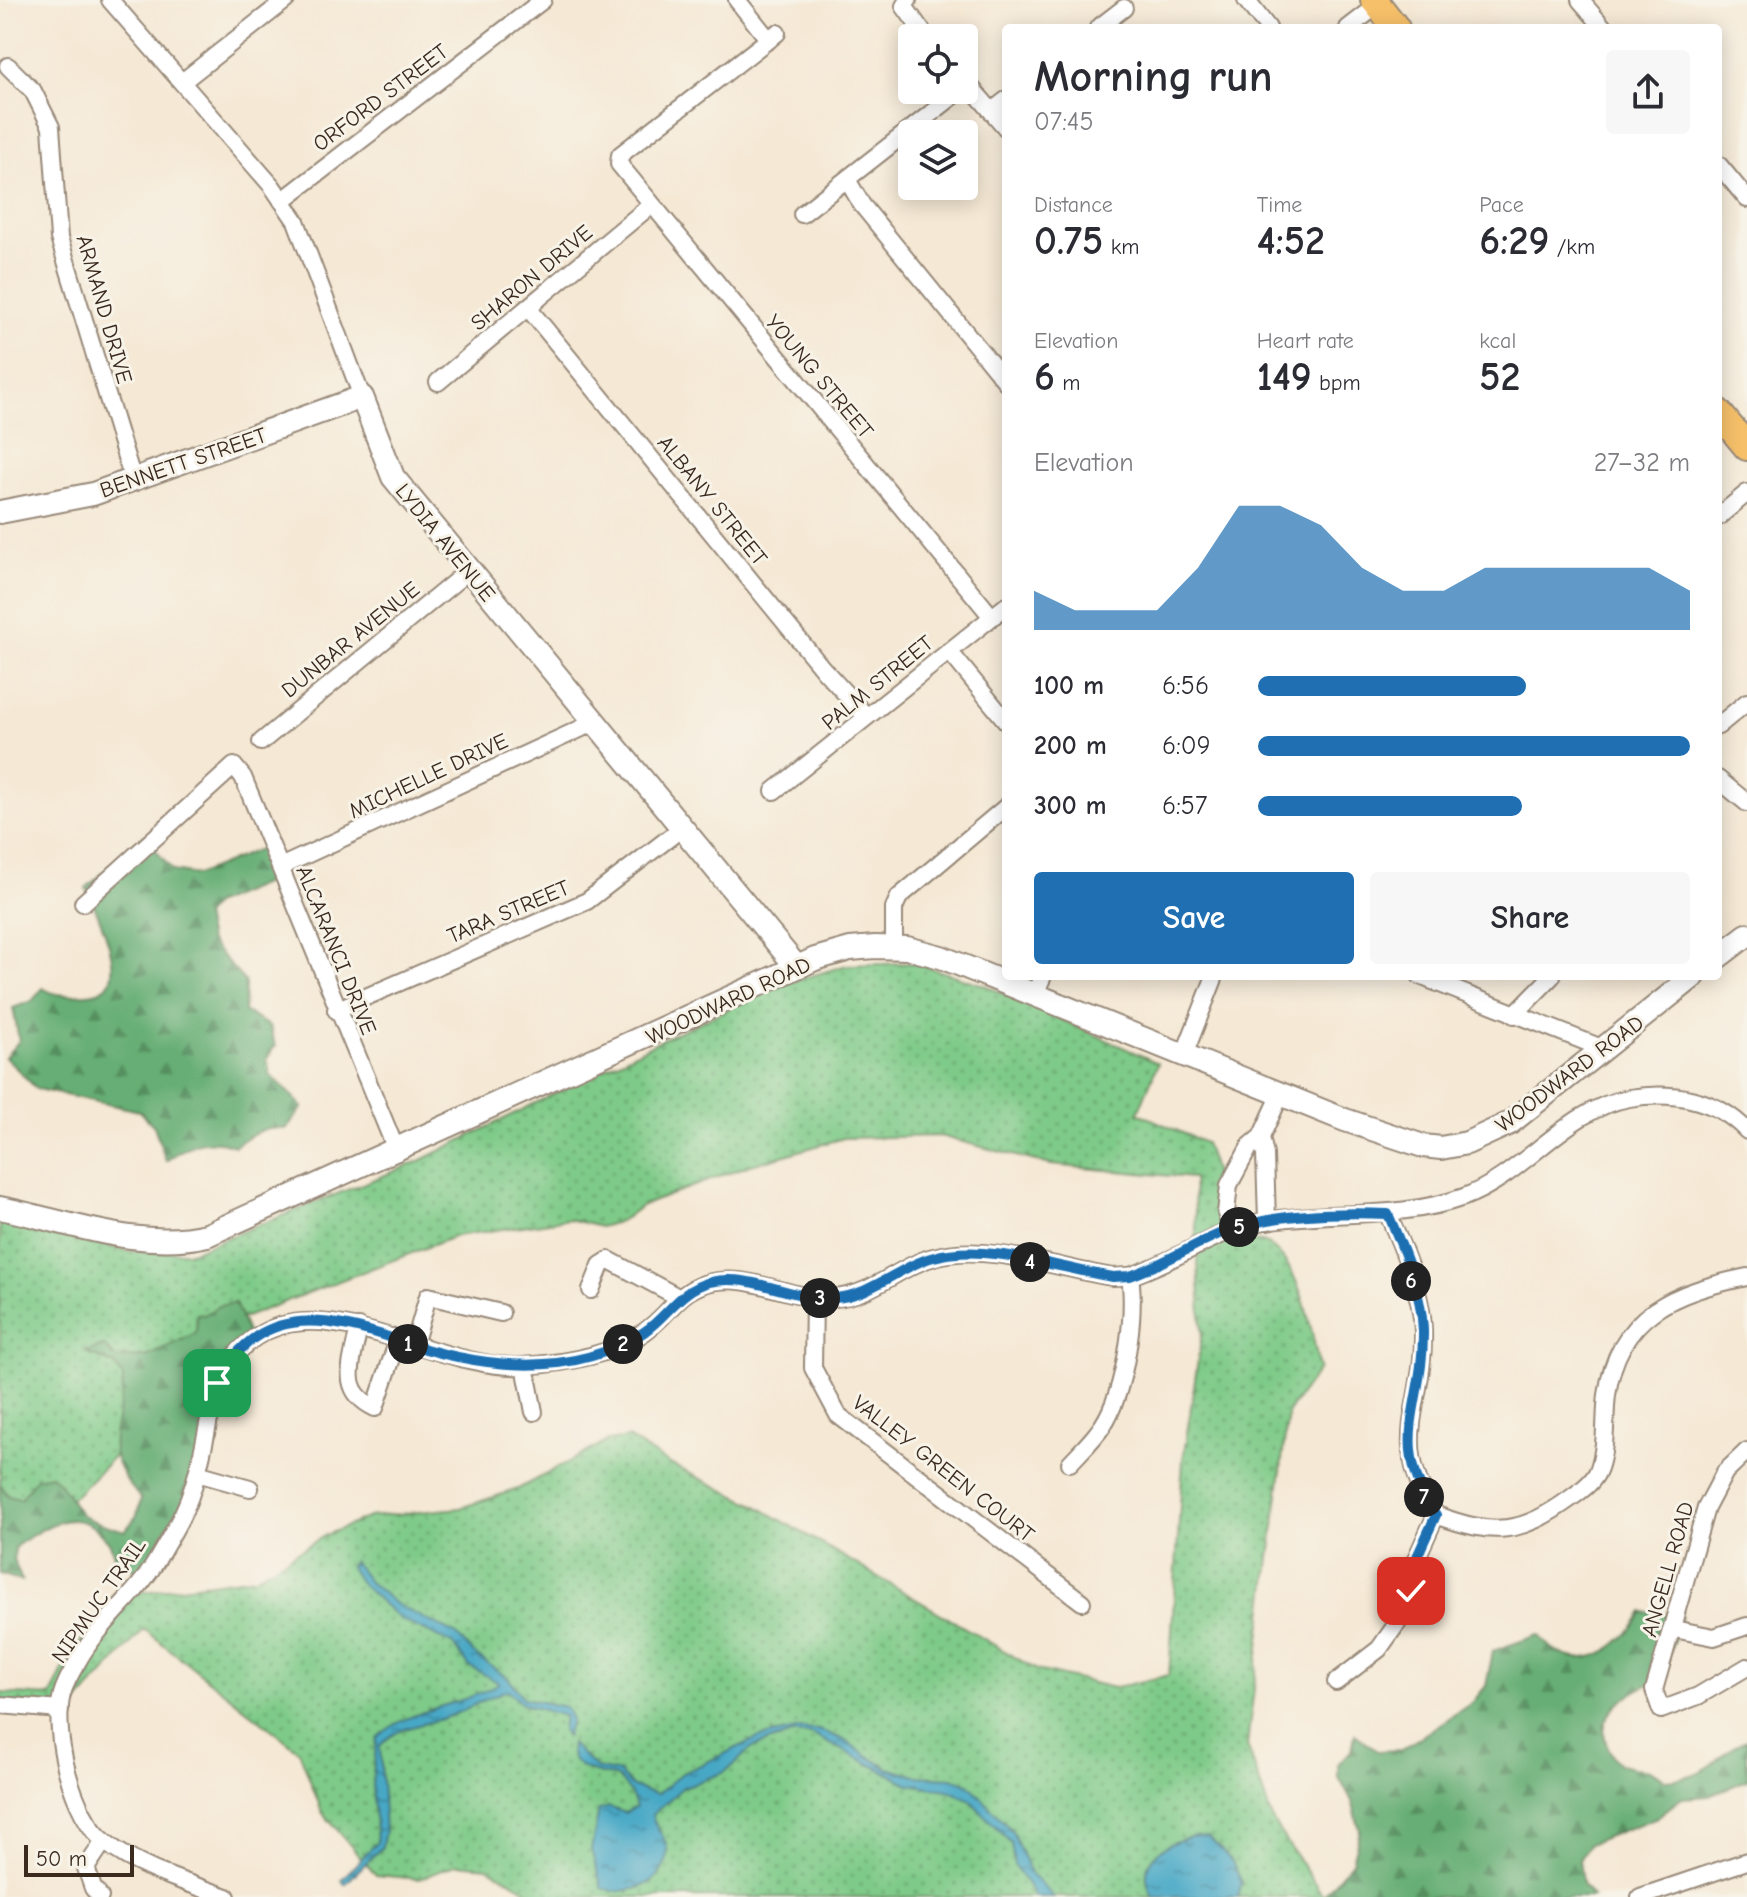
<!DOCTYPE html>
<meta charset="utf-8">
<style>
:root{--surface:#fff;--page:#f7f7f7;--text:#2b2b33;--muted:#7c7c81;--accent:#1f6fb2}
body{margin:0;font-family:"Comic Neue",sans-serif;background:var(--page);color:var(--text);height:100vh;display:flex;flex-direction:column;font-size:30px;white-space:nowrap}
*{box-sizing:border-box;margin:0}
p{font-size:26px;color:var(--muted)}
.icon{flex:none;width:44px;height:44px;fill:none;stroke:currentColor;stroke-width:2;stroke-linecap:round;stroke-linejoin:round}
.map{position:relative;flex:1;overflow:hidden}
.drawer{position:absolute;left:1002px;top:24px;width:720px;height:956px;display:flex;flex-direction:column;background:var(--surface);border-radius:8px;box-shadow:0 4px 20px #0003}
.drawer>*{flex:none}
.tools{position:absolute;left:898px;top:24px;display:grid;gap:16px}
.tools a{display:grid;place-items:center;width:80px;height:80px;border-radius:8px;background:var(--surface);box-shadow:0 4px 20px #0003;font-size:40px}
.scale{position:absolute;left:24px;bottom:20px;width:110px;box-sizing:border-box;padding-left:8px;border:4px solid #3b2a1e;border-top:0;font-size:22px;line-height:28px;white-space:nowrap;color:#3b2a1e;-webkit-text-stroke:6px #f7f3e8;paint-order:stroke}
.pin{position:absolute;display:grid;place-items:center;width:68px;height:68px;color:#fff;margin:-34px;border-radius:16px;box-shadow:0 4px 12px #0006}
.km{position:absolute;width:40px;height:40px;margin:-20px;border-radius:50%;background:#222;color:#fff;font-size:22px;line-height:40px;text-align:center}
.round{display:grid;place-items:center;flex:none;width:84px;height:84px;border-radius:8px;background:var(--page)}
.overview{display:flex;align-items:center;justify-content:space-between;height:136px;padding:0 32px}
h1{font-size:44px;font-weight:800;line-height:60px}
.stats{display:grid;grid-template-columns:repeat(3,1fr);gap:12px;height:136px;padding:8px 32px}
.stats div{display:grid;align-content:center}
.stats b{font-size:40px;font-weight:800}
.stats small{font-size:22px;font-weight:400}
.stats p{font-size:22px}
.chart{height:224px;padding:16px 32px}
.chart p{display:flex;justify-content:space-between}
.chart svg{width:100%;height:144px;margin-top:8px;fill:var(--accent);opacity:.7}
.button{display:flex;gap:16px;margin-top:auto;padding:16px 32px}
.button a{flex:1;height:92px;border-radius:8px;background:var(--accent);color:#fff;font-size:32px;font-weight:800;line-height:92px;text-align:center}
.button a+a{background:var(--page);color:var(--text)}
ul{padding:0 32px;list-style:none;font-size:26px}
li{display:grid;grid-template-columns:128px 96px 1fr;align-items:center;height:60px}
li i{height:20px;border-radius:10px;background:var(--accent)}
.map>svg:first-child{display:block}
</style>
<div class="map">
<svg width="1747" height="1897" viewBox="0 0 1747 1897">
<defs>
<pattern id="grass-dots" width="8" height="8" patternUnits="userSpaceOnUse" patternTransform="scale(2)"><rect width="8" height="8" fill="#7eca88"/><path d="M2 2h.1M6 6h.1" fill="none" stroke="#68a46f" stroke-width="1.8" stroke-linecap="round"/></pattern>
<pattern id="forest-firs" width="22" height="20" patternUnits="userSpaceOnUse" patternTransform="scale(2)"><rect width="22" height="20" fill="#66ae74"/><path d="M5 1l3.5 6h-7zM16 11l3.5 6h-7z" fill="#558e5f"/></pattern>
<pattern id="water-ripples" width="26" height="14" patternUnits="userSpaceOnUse" patternTransform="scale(2)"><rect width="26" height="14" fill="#46a8c6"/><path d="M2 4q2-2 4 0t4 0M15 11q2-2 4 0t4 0" fill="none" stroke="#3c89a0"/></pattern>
</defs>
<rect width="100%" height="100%" fill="#f7f3e8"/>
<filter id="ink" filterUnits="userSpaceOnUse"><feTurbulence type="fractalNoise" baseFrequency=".0125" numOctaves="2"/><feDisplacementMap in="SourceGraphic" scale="16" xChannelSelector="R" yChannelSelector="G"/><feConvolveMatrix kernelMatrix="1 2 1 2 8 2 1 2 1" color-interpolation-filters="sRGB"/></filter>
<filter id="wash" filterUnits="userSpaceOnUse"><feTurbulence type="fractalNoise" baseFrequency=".006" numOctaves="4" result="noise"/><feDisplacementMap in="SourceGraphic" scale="32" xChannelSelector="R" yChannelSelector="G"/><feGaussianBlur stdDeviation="1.8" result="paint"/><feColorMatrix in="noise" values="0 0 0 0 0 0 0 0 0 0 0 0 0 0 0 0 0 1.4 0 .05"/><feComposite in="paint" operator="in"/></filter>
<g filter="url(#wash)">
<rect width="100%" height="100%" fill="#f5e8d4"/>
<path fill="url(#grass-dots)" stroke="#5c7a53" stroke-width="2" d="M 915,963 L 987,986 L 1158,1063 L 1138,1113 L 1205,1143 L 1222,1194 L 1231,1243 C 1240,1243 1254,1240 1262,1242 C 1300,1256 1313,1334 1319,1369 L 1288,1412 L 1247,1745 L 1273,1822 L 1324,1897 L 539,1897 L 487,1867 L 457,1864 L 420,1879 L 376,1875 L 322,1812 L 299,1751 L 144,1629 L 72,1709 L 0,1701 L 0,1693 L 51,1696 L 69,1657 L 118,1589 L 144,1592 L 255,1577 L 326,1535 L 369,1517 L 460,1508 L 518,1489 L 608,1441 L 628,1438 L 670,1464 L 755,1505 L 1037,1670 L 1114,1688 L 1169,1675 L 1183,1460 L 1202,1333 L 1193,1178 L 1051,1165 L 940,1136 L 844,1138 L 744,1167 L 641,1206 L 621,1221 L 600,1227 L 569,1219 L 456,1236 L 214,1329 L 126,1444 L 77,1494 L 0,1542 L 0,1222 L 128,1251 L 191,1252 L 420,1161 L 665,1038 L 778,986 L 847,965 Z"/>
<g fill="url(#forest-firs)" stroke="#506c49" stroke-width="2">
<path d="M 144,836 L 173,871 L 197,875 L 271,844 L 285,875 L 213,905 L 204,916 L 209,941 L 245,982 L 244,1011 L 270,1027 L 275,1045 L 267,1060 L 270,1074 L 303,1107 L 286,1129 C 263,1127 253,1132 235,1146 C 206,1136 190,1143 166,1161 L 154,1126 L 139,1111 L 37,1089 L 5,1057 L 19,1041 L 13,1008 L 32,1001 L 43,988 C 57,997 69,995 86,994 C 140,993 96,911 86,888 Z"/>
<path d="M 235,1303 L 250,1340 L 221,1384 L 202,1462 L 145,1577 L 114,1557 C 112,1543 107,1539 97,1530 C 71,1506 40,1530 16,1546 L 13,1559 L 22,1581 L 0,1574 L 0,1484 L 9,1496 L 21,1499 L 36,1478 L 51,1475 C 66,1486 72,1507 82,1515 C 93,1523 112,1526 125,1531 L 137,1515 L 141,1499 C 94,1444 121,1437 123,1377 L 115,1365 L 85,1352 L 104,1346 L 116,1358 L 146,1357 L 196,1333 L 197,1314 L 204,1315 L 219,1306 Z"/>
<path d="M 1643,1612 L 1682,1615 L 1662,1678 C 1634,1691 1591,1710 1608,1747 C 1611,1754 1616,1763 1624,1766 C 1645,1773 1643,1762 1664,1780 C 1681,1779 1700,1774 1714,1763 C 1725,1754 1733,1744 1747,1740 L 1747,1780 L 1709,1796 L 1682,1798 L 1657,1817 L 1589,1844 L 1579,1860 L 1582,1883 L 1592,1897 L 1322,1897 L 1352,1862 L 1360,1830 L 1352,1801 L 1338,1776 L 1338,1764 L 1352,1750 L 1355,1734 L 1377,1751 L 1401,1750 L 1473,1702 L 1486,1686 L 1493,1651 L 1538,1635 C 1576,1679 1617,1654 1643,1612 Z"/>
</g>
<g fill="url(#water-ripples)" stroke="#406972" stroke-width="2">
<path d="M 353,1561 L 369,1582 L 397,1605 L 457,1635 L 473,1653 L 509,1679 L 523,1698 L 565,1707 L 571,1719 L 566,1737 L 562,1730 L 564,1716 L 522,1704 L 508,1690 C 486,1697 466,1711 444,1718 C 420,1726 397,1726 380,1746 L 385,1831 L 382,1847 L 345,1884 L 341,1880 L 377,1842 L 372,1785 L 377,1738 C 409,1707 462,1707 499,1683 L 469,1666 L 453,1644 L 401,1620 L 360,1583 L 350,1567 Z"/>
<path d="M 801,1729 L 820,1730 L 842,1739 L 887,1768 L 916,1776 L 952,1778 L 969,1784 L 1012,1831 L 1031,1875 L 1054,1897 L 1035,1897 L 1014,1865 L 1011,1843 L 969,1799 L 947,1790 L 909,1784 L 811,1734 L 792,1734 L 753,1747 L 725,1772 L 683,1787 L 652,1815 C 654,1827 667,1837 667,1849 C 669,1883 630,1897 602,1888 L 591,1850 L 599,1810 L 609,1807 L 625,1813 L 636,1807 C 633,1796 624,1779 612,1776 C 596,1773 566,1768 571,1744 L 596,1768 L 619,1773 L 633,1787 L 657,1794 L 681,1774 L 758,1738 Z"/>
<path d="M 1195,1836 L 1208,1837 L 1231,1860 L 1242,1882 L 1238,1897 L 1153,1897 C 1134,1860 1162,1843 1195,1836 Z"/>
</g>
</g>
<g filter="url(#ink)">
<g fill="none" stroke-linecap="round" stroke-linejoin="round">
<g stroke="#988979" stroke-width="20">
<g id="minor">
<polyline points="110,0 272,186 296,221 362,397"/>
<polyline points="737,0 769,40"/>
<polyline points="908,0 904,6 927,38"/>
<polyline points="1246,0 1268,28"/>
<polyline points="1580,0 1604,28"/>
<polyline points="1098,28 1124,8"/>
<polyline points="1348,28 1378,5"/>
<polyline points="777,33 620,155 619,164 992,617"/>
<polyline points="8,66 33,91 51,127 59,238 133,480"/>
<polyline points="964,79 1006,128"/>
<polyline points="182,82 286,0"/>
<polyline points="992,111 1006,100"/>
<polyline points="1718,164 1747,199"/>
<polyline points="848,181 862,205 1006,382"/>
<polyline points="282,201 543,0"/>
<polyline points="802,214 961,90"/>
<polyline points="529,309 823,669 866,716"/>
<polyline points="438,382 651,205"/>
<polyline points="1718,517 1747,493"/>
<polyline points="949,651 1006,721"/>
<polyline points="1718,726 1747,702"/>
<polyline points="261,742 468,571"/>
<polyline points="1718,779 1747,803"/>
<polyline points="774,791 1006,606"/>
<polyline points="280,867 593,723"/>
<polyline points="83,903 234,766 243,777 397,1152"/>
<polyline points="894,947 894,908 899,897 1006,807"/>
<polyline points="1420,976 1604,1049"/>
<polyline points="1035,994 1043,976"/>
<polyline points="336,1010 587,901 682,828"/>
<polyline points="1514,1015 1552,976"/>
<polyline points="1184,1055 1215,976"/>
<polyline points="1261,1137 1265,1155 1267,1221"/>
<path d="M 1388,1214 C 1403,1248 1422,1293 1423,1331 C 1425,1408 1387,1439 1436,1515 C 1494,1536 1520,1535 1571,1498 C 1582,1490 1595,1481 1599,1468 C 1607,1445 1604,1419 1607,1395 C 1618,1313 1675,1292 1747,1277"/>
<polyline points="1231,1230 1226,1213 1229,1185 1250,1146 1261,1137 1281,1094"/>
<polyline points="591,1290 601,1265 609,1260 678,1297"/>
<polyline points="814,1298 813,1368 838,1415 1082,1602"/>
<path d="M 359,1327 C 353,1361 337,1390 375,1408 L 398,1340"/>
<polyline points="414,1345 428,1296 501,1313"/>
<polyline points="525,1366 534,1412"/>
<polyline points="1747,1451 1725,1472 1706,1508 1654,1690 1661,1710 1698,1696 1747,1667"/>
<path d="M 1070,1463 C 1081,1451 1094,1439 1103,1425 C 1125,1391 1136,1316 1130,1276"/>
<polyline points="197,1473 250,1488"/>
<polyline points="1674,1629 1714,1637 1747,1626"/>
<polyline points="1336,1682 1379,1649 1403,1615 1416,1559 1436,1515"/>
<polyline points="0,1705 60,1710"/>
<polyline points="100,1897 93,1888 86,1868 104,1841"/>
<path d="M 227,1897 C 186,1882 139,1869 105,1842 C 72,1816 52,1733 62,1694 C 65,1683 72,1671 78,1661 C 99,1623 137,1595 157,1560 C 169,1539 185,1514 192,1490 C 204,1455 208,1418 217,1383 C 284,1253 419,1371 523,1366 C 567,1363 619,1355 653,1325 C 672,1309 680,1292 704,1284 C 748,1270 789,1301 834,1298 C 872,1296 899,1266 934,1257 C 986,1242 1060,1269 1113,1277 L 1130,1276 C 1177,1261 1216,1230 1265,1221 C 1331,1210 1400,1220 1464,1197 C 1524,1175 1566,1109 1629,1098 C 1672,1091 1716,1098 1747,1131"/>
<polyline points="1640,1897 1747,1861"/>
</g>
</g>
<g stroke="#988979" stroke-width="26">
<g id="tertiary">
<polyline points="0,512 93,494 362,397 393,477 796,966"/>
<polyline points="1718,957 1747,935"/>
<path d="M 0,1208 C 66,1221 139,1251 207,1235 L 815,959 L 850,949 L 875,947 L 907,948 L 941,957 L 1345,1120 L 1423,1146 L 1441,1148 L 1467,1143 L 1510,1123 L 1694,976"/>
</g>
</g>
<g stroke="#988979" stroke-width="30">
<g id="primary">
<polyline points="1374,0 1396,28"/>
<polyline points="1718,412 1747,447"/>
</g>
</g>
<use href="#minor" stroke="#fff" stroke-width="16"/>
<use href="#tertiary" stroke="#fff" stroke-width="22"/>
<use href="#primary" stroke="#f6c06b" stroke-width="26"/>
</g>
</g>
<g fill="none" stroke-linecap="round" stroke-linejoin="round" filter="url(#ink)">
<g stroke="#fff" stroke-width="16">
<path id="route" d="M 217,1383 C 256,1306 322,1314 394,1339 C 474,1367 568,1382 644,1332 C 669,1315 679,1290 710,1282 C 752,1272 792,1301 834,1298 C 872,1296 899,1266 934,1257 C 987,1242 1060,1269 1113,1277 L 1130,1276 C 1166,1264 1197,1241 1232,1229 C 1280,1213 1338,1212 1388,1214 C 1403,1248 1422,1293 1423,1331 C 1424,1408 1387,1440 1436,1515 L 1416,1559 L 1411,1591"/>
</g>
<use href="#route" stroke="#1f6fb2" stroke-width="10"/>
</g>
<g text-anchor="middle" stroke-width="6" stroke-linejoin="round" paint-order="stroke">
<g font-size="22" fill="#3b2a1e" stroke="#f7f3e8">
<text transform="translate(380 97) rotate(-37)" y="8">ORFORD STREET</text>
<text transform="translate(531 277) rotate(-40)" y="8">SHARON DRIVE</text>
<text transform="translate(105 309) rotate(74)" y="8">ARMAND DRIVE</text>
<text transform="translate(820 376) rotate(50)" y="8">YOUNG STREET</text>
<text transform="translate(183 462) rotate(-19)" y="8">BENNETT STREET</text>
<text transform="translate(713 500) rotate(51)" y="8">ALBANY STREET</text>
<text transform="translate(446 542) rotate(51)" y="8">LYDIA AVENUE</text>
<text transform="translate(350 639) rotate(-39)" y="8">DUNBAR AVENUE</text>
<text transform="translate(877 682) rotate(-39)" y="8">PALM STREET</text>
<text transform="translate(428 775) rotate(-25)" y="8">MICHELLE DRIVE</text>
<text transform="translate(508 911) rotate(-23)" y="8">TARA STREET</text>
<text transform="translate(337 950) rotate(68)" y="8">ALCARANCI DRIVE</text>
<text transform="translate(728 1000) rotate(-25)" y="8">WOODWARD ROAD</text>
<text transform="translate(1569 1073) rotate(-37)" y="8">WOODWARD ROAD</text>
<text transform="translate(944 1468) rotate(38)" y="8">VALLEY GREEN COURT</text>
<text transform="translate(1667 1569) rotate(-74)" y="8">ANGELL ROAD</text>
<text transform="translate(98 1600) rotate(-55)" y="8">NIPMUC TRAIL</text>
</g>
</g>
</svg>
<div class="tools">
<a><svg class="icon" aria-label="locate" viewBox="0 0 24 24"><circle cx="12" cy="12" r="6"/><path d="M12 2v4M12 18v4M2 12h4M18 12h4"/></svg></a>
<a><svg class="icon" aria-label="layers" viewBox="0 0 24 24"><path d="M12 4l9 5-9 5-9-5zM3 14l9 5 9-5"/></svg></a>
</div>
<div class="scale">50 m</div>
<div class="pin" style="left:217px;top:1383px;background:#1e9e55"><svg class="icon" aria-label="arrive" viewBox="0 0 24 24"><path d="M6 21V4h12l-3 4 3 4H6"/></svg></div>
<div class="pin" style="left:1411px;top:1591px;background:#d93025"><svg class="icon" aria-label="check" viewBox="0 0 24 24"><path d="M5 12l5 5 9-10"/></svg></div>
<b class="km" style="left:408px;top:1344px">1</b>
<b class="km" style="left:623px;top:1344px">2</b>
<b class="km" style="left:820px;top:1298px">3</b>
<b class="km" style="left:1030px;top:1262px">4</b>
<b class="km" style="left:1239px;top:1227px">5</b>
<b class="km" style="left:1411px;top:1281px">6</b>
<b class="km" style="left:1424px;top:1497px">7</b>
<section class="drawer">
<div class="overview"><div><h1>Morning run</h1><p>07:45</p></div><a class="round"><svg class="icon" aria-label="share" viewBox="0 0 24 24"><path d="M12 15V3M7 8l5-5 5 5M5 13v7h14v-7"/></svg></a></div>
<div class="stats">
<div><p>Distance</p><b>0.75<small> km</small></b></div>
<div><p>Time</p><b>4:52</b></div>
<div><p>Pace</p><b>6:29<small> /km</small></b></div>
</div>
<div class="stats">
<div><p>Elevation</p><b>6<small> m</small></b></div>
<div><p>Heart rate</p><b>149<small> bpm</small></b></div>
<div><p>kcal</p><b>52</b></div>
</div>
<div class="chart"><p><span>Elevation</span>27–32 m</p>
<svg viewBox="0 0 160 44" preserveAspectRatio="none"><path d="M0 44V32L10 38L20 38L30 38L40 25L50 6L60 6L70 12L80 25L90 32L100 32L110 25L120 25L130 25L140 25L150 25L160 32V44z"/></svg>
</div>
<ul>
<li><b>100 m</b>6:56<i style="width:62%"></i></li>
<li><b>200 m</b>6:09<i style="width:100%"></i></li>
<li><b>300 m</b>6:57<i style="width:61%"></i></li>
</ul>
<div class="button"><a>Save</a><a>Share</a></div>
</section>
</div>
